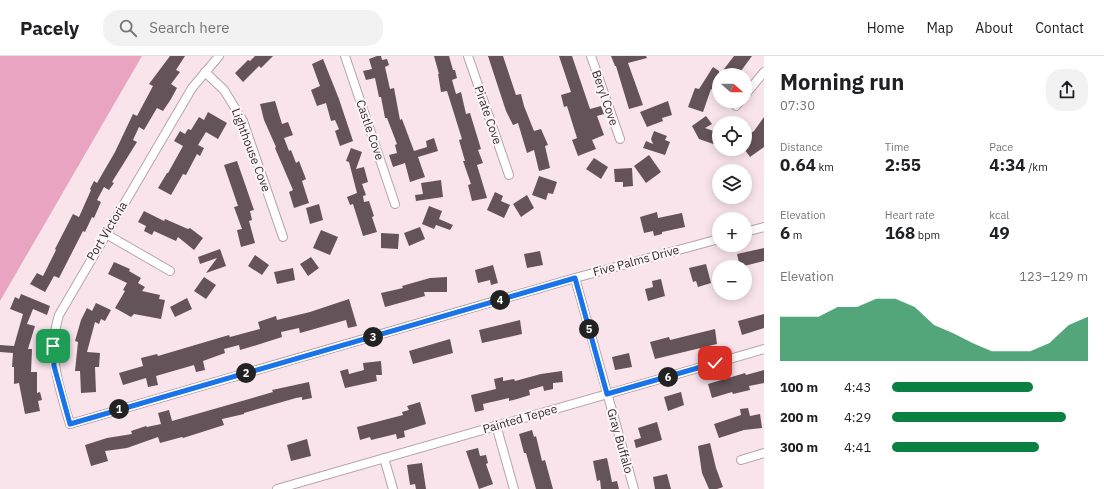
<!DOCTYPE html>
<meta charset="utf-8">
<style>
:root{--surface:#fff;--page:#f2f2f2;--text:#202124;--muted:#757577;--line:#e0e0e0;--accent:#0b8043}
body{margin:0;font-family:"IBM Plex Sans",sans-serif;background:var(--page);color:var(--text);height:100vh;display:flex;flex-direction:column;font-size:15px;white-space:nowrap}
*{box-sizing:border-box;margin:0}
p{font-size:13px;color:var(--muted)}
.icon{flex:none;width:22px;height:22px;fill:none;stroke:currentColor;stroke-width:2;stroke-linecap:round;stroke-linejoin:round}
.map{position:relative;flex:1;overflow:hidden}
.side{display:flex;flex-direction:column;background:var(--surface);width:340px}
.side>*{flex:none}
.needle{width:26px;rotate:111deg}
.buttons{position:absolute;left:712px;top:12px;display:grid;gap:8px}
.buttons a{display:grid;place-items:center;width:40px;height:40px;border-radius:50%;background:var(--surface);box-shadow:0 2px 10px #0003;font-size:20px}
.pin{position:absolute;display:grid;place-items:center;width:34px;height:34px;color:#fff;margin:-17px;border-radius:8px;box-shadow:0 2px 6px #0006}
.km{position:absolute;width:20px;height:20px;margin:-10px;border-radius:50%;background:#222;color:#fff;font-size:11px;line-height:20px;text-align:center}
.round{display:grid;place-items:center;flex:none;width:42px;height:42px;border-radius:16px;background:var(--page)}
.head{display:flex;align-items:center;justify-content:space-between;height:68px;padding:0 16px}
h1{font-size:22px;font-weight:800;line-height:30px}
.stats{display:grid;grid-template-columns:repeat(3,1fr);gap:6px;height:68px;padding:4px 16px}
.stats div{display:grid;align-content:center}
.stats b{font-size:17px;font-weight:800}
.stats small{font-size:11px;font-weight:400}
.stats p{font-size:11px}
.chart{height:112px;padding:8px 16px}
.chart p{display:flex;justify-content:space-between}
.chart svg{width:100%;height:72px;margin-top:4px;fill:var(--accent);opacity:.7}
ul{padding:0 16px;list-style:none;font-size:13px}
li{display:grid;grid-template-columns:64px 48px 1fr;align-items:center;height:30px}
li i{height:10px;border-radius:5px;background:var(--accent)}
header{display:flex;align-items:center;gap:24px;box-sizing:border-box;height:56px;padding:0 20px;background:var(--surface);border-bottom:1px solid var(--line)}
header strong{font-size:19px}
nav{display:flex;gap:22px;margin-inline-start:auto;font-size:14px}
.search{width:280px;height:36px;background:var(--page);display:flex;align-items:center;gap:10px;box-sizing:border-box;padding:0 14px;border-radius:16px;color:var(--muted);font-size:15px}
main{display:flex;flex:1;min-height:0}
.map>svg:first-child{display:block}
</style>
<header>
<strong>Pacely</strong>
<div class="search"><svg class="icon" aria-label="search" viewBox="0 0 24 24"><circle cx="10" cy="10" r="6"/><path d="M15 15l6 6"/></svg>Search here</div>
<nav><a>Home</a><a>Map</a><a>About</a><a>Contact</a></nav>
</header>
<main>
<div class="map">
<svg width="764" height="433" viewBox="0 0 764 433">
<rect width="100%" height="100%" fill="#f9e4ec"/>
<polygon fill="#e8a4c0" points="0,0 142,0 0,245"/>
<g fill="#645359">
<polygon points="170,0 185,0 176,14 180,16 171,28 177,32 171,43 163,55 157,52 144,74 139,71 133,84 137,86 112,126 114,127 109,134 104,131 97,144 101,146 94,162 92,161 85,176 83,175 59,222 54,220 45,236 30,228 37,217 43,220 56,194 55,193 73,158 79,161 91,134 90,133 94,125 97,127 115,96 133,58 137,60 153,30 149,28"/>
<polygon points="255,0 273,0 261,12 259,10 243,26 235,17 248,4 250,5"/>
<polygon points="377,0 381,0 382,4 387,3 389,9 385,11 390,33 394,32 400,64 402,63 414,95 427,91 426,85 434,82 438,95 418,101 425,121 410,126 405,107 393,111 389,99 397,97 395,89 397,88 387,62 385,62 381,41 379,41 375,22 366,24 363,15 372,13 369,3"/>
<polygon points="434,0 449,0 453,14 455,14 457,22 452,24 456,38 461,36 466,58 470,57 481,93 478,94 483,107 477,109 487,142 472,145 468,129 471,128 463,105 465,105 459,84 462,83 447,35 441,36 438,18 439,18"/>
<polygon points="488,0 503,0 516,39 521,38 524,50 534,75 541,73 548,89 545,90 550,112 539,115 534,94 527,97 518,67 513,69 506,55"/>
<polygon points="559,0 572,0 590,53 601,50 604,58 597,60 604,79 592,84 596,93 578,100 572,84 577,82 567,50 564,51 561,39 571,36"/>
<polygon points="611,0 646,0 647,2 628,7 643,49 629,53 616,10 615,10"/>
<polygon points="734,0 752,0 738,19 732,19 724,13"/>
<polygon points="323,3 339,43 353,85 340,90 335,75 339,73 335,64 331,65 326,47 317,50 311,34 320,30 312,8"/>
<polygon points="713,11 719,15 719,25 713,34 711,33 703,56 688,51 695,32 699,33"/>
<polygon points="275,45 282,68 288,66 293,79 284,82 289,95 291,94 296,107 299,105 306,123 302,125 309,147 294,152 289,136 293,134 275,92 276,91 264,64 260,48"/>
<polygon points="668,45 672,59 662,62 663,65 647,71 640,56"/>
<polygon points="208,56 227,67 218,83 206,76 198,89 204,92 200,100 197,98 186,119 183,118 171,139 158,132 167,117 168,117 183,90 174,85 180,75 185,78 188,73 191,74 199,61 204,64"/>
<polygon points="706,60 712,68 705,72 719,77 719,90 699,83 692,70"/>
<polygon points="764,61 764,91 750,101 745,94 745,81 754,75"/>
<polygon points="654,75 667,80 665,84 670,86 665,99 643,92 646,85 653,88 651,83"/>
<polygon points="351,92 362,96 356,113 364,111 368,126 362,128 366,139 363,140 364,146 369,145 374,160 372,161 377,176 363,180 353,148 350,149 347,141 357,137 349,106 346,105"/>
<polygon points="649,99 661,116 646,127 634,110"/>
<polygon points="594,102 608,111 601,123 586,113"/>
<polygon points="237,105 254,154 250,155 252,164 249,165 255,187 241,191 237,174 242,173 234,151 238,150 224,109"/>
<polygon points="632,112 633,130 623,131 623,126 615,126 614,113"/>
<polygon points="539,120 557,126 553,138 548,137 546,144 532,139"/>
<polygon points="441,124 443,141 416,145 415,139 423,138 421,127"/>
<polygon points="495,136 503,140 501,145 510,149 504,162 487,154"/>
<polygon points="527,139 534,152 521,161 513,148"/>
<polygon points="319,148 323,164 310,168 306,152"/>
<polygon points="429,150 442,155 439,163 453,169 450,174 436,169 434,173 422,168"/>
<polygon points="144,155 164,165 165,163 188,173 190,172 203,182 194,194 178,181 176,185 154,175 152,179 144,175 146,170 138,166"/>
<polygon points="657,156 658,162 682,157 685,171 662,176 662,178 654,180 653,175 644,177 640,161"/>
<polygon points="420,171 425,183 409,190 404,177"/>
<polygon points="321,174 338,181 330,199 313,192"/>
<polygon points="381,177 399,178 398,193 381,192"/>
<polygon points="764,192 764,205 740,211 737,198"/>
<polygon points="220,193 226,210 206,217 217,202 200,208 198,201"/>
<polygon points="540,195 543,209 527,212 524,198"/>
<polygon points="255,199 269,209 262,219 248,210"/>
<polygon points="311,201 319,212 308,220 300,208"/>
<polygon points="114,206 130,213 129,215 141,222 138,227 145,231 142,235 160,239 159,243 165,244 161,263 134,258 131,261 115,252 125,235 123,234 127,227 108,218"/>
<polygon points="706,208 711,227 698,231 696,225 693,226 689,212"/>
<polygon points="493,209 498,227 491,229 490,224 478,227 475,214"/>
<polygon points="293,212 295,224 277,228 274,216"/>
<polygon points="204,221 216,229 206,243 194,235"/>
<polygon points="447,221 447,236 424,236 425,240 385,251 381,237 403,232 402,230 430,222"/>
<polygon points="661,223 665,240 648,245 645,233 653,231 652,225"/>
<polygon points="21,238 50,250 47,259 33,253 27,268 35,270 28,293 32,293 31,316 37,316 37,337 40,336 42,344 38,345 40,355 25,358 19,327 14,328 14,311 12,311 13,297 0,296 0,289 14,290 23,258 10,253 15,241 19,243"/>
<polygon points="187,242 192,253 175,261 170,251"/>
<polygon points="349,243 357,270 348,272 346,264 300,277 299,272 281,276 282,281 257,289 240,294 239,289 224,293 225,297 203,305 205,314 196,316 194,309 156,320 158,329 148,331 146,322 123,329 119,317 143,310 141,302 157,298 158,300 229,279 230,281 260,273 258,266 276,260 277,264 310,256"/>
<polygon points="96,247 111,254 105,265 101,263 99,268 95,266 87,296 100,297 99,311 95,311 96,336 81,337 80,315 75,315 78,286 75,285 81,264 87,252 92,255"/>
<polygon points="764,258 764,272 742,279 738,265"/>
<polygon points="520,264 522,278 482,287 479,274"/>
<polygon points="715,273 717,288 655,303 650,286 669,281 670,284"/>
<polygon points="450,283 453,297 413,308 409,295"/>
<polygon points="629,297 632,311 615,314 612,301"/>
<polygon points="381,305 382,319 376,319 377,325 345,332 340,315 348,313 349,318 364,314 363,307"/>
<polygon points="764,314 764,327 749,330 750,334 733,338 732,336 712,342 708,328 745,317 746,319"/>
<polygon points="562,315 563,326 553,327 553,333 544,335 543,330 529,334 530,339 517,343 509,345 509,342 483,348 484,354 475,356 471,339 496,333 494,323 503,321 503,325 514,323 515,325 541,318"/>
<polygon points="309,326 312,342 302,344 302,341 296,342 244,357 244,358 222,363 224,369 183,382 182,381 160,387 158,381 127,392 105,395 108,405 91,410 85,389 107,382 132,378 131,375 146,370 147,371 161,368 158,357 169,354 172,365 273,336 272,334"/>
<polygon points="681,336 684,349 668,355 664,341"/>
<polygon points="420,346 426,368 404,375 405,381 397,383 396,378 371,384 370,381 360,384 357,371 403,359 402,356 409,354 407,350"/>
<polygon points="748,352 750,360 760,358 762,372 744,374 719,382 714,368 741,359 740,353"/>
<polygon points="657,366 662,384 636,392 634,384 641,382 638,372"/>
<polygon points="532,374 534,381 536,380 542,405 545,404 553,433 536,433 526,397 524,397 519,378"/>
<polygon points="307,383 311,400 291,405 287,389"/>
<polygon points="710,387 716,412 723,431 717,433 709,433 702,417 698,390"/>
<polygon points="478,392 480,400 486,399 488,407 486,408 493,428 479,433 466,395"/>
<polygon points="607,402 612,426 617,425 619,433 601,433 600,424 597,425 593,405"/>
<polygon points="422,407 426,433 416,433 415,428 410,429 407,409"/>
<polygon points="667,418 671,433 655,433 653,421"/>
</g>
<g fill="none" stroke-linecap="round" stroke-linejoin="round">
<g stroke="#b7a4ab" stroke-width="10">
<g id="street">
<path d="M 219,0 L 192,32 L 59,259 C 47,297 59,331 70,368 L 575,222 L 719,183"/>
<polyline points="345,0 395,148"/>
<polyline points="468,0 509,119"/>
<polyline points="591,0 620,83"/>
<polyline points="205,16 224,34 243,65 283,181"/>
<polyline points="745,39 764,16"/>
<polyline points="736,50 740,45"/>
<polyline points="745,176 764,171"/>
<polyline points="106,178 170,215"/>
<polyline points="575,222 634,433"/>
<polyline points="496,369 514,433"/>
<polyline points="384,402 393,433"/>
<polyline points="741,404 764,397"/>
<polyline points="277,433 764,293"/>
</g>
</g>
<use href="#street" stroke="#fff" stroke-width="8"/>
</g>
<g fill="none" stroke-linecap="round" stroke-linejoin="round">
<g stroke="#fff" stroke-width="8">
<polyline id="route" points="53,290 54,310 70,368 575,222 607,338 715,307"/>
</g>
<use href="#route" stroke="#1a73e8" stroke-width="5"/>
</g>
<g text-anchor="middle" stroke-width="4" stroke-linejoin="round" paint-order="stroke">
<g font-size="12" fill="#342c2f" stroke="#fef5f8">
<text transform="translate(605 42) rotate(71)" y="4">Beryl Cove</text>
<text transform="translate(488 59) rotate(71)" y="4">Pirate Cove</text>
<text transform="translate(370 74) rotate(71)" y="4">Castle Cove</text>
<text transform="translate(251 94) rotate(69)" y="4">Lighthouse Cove</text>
<text transform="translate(107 175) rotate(-59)" y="4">Port Victoria</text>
<text transform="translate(636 205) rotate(-15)" y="4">Five Palms Drive</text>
<text transform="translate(520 363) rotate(-16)" y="4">Painted Tepee</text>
<text transform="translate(620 385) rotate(74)" y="4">Gray Buffalo</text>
</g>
</g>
</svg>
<div class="buttons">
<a><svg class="needle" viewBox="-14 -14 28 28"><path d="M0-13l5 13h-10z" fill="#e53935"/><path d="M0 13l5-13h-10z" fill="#757577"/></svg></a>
<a><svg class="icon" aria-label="locate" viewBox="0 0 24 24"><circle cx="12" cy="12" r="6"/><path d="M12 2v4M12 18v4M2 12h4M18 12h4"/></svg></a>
<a><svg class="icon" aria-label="layers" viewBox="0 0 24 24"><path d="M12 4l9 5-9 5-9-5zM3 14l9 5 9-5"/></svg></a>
<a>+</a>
<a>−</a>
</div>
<div class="pin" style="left:53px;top:290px;background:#1e9e55"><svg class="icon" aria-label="arrive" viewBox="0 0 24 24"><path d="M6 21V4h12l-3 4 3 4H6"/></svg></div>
<div class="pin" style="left:715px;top:307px;background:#d93025"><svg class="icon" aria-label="check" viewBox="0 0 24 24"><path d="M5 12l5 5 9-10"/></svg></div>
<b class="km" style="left:119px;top:353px">1</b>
<b class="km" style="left:246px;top:317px">2</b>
<b class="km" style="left:373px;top:281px">3</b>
<b class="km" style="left:500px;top:244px">4</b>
<b class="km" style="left:589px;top:273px">5</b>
<b class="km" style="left:668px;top:321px">6</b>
</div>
<section class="side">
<div class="head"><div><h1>Morning run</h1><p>07:30</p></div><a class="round"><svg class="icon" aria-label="share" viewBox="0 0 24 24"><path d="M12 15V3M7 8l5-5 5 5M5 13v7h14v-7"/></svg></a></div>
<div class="stats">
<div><p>Distance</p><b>0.64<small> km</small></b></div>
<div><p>Time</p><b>2:55</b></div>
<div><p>Pace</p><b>4:34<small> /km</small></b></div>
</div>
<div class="stats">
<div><p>Elevation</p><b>6<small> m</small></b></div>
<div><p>Heart rate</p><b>168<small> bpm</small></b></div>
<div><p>kcal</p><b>49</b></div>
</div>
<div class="chart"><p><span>Elevation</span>123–129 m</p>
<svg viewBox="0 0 160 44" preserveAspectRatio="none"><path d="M0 44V17L10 17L20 17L30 11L40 11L50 6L60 6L70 11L80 22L90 27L100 33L110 38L120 38L130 38L140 33L150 22L160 17V44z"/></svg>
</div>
<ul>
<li><b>100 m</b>4:43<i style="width:72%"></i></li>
<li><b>200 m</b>4:29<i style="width:89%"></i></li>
<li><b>300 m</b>4:41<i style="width:75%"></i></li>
</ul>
</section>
</main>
